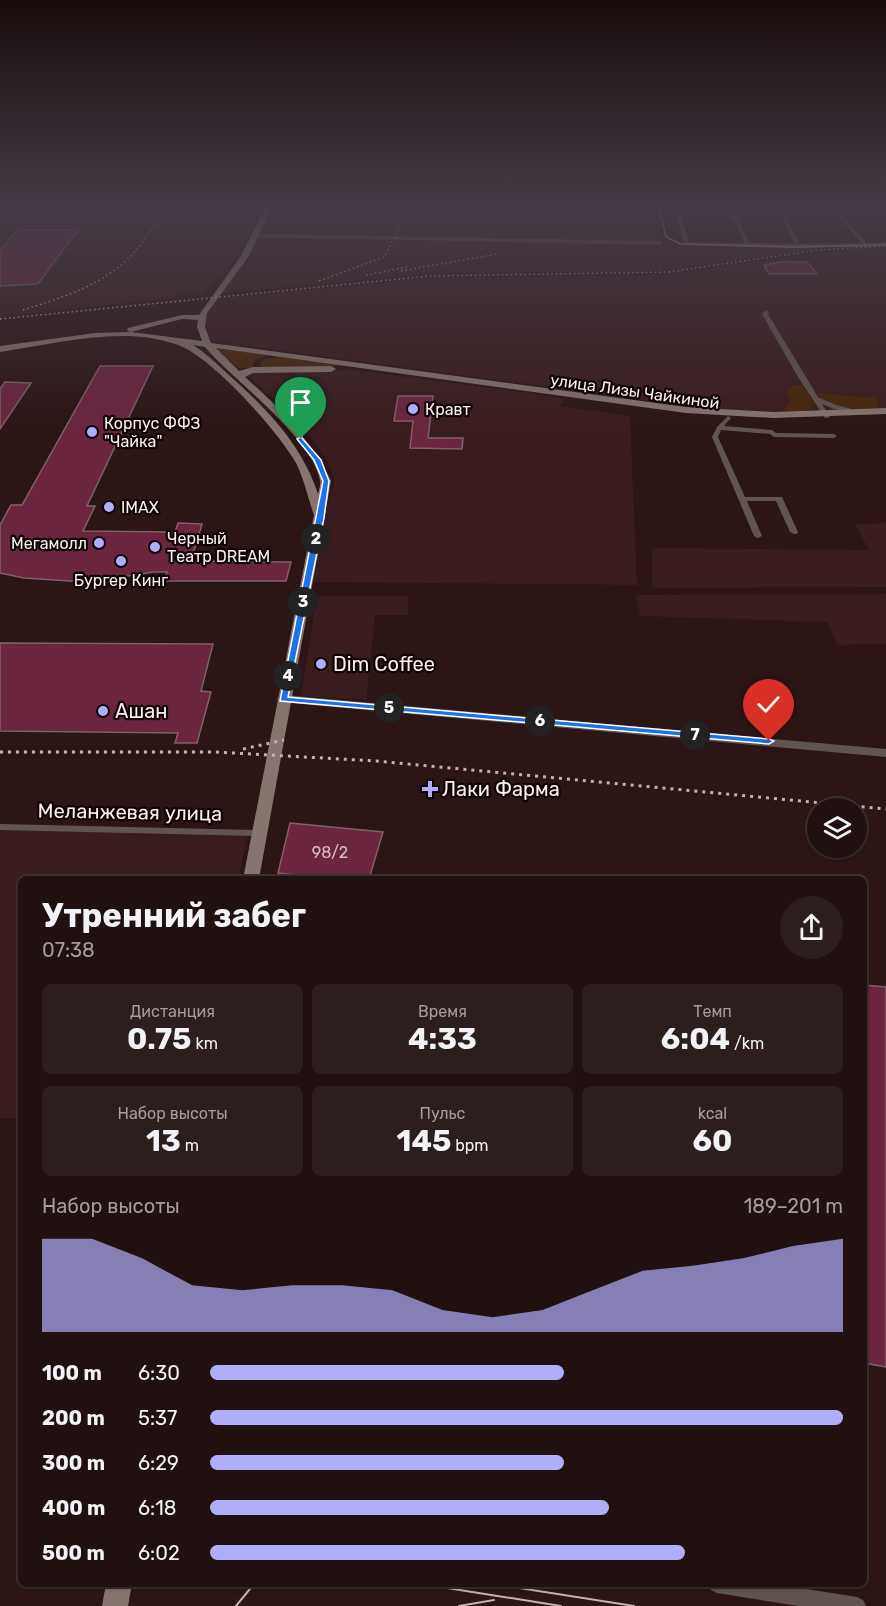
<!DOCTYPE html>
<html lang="ru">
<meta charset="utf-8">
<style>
:root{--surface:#201010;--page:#2d1e1e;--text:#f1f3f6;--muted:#a29d9f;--line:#3d3030;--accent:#b0aefa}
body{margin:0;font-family:Rubik,sans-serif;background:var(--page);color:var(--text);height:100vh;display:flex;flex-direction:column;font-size:22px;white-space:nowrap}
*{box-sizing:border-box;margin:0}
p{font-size:20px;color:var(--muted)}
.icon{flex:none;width:33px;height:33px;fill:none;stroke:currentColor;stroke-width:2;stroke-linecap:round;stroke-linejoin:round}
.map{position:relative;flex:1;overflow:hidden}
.sheet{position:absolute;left:18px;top:876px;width:849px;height:711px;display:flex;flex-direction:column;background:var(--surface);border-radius:9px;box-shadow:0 2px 4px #0004,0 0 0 2px var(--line)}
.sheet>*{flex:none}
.fabs{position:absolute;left:807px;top:798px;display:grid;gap:12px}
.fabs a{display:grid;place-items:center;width:60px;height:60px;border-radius:50%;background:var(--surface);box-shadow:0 2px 4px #0004,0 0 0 2px var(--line);font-size:30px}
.pin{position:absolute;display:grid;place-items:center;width:51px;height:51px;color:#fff;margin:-62px -26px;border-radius:50% 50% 50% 0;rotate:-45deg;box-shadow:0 0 6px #0007}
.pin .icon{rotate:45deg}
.km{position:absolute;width:30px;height:30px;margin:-15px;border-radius:50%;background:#222;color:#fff;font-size:16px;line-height:30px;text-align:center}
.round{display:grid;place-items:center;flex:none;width:63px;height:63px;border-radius:32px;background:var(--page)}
.summary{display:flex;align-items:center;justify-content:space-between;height:102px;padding:0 24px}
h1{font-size:33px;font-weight:700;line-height:45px}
.figures{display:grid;grid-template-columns:repeat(3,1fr);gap:9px;height:102px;padding:6px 24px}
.figures div{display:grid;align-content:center;border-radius:9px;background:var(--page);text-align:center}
.figures b{font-size:30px;font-weight:700}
.figures small{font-size:16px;font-weight:400}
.figures p{font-size:16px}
.chart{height:168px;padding:12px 24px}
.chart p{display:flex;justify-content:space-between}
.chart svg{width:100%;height:108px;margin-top:6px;fill:var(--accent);opacity:.7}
ul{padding:0 24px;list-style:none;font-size:20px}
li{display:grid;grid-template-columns:96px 72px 1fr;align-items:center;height:45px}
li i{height:15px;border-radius:8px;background:var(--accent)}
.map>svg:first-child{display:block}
</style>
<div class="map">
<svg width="886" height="1606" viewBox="0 0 886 1606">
<rect width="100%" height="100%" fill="#2b1515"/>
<g fill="#391c1d">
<polygon points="13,206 262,206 252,230 233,262 202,294 177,294 176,297 0,317 0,219"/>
<polygon points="272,206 651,206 660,246 826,248 659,271 437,273 221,293 249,260"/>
<polygon points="886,247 886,409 772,413 694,407 211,341 206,327 206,314 219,298 437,278 665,275 856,248"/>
<polygon points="352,370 522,392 565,399 560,406 630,416 637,585 310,582 334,480 328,462 299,421 247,375 266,371"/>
<polygon points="886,523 886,587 652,588 652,548 869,550 855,524"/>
<polygon points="886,594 886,644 837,645 828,622 640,616 636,595"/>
<polygon points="317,596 408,596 408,615 375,615 366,700 301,696"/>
<polygon points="0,830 248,835 238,879 21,879 21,1119 0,1118"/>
</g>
<g fill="#48270c">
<polygon points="214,347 269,355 257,359 252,365 254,368 238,368"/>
<polygon points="282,357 343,365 344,366 263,368 259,365 264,359"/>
<path d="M 792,385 L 803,386 L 814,404 C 808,412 795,415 786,411 L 784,408 L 790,402 L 786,391 Z"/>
<path d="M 819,393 L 875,398 L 878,403 L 877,408 C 857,409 833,410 818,395 Z"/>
</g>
<g fill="#6b253f" stroke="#7d6269" stroke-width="1.5">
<polygon points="18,230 78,230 38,284 0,286 0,250"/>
<polygon points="781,262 807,262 817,274 769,274 764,265"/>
<polygon points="100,366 153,366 87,506 95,506 83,531 175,532 178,523 202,524 191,561 291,562 286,581 164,581 167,572 153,572 96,581 70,581 24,578 0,573 0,525 11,505 22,505"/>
<polygon points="5,382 31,383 0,429 0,389"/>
<polygon points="398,396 433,396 428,438 463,438 462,449 410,448 413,421 394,421"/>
<polygon points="0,643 213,644 201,691 211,692 197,743 175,743 178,733 0,731"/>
<polygon points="290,823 383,832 369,879 336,879 278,873"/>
<polygon points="864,985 886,987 886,1367 864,1363"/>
</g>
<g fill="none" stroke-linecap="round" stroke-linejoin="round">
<g fill="#5f5450" fill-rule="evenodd">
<polygon points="674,206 678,206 689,242 744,243 729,206 733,206 749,243 794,244 778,206 782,206 799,244 861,243 830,206 834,206 867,243 886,242 886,246 797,248 687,245 684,243"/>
<polygon points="878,206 882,206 886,209 886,212"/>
<polygon points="256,234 660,241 663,243 660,245 254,237"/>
<polygon points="766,310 769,312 768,314 818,397 836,405 860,411 860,413 834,409 822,404 830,417 825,418 798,377 762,314"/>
<polygon points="728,416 731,418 724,426 772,430 776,433 834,434 837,436 834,438 774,437 770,434 721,430 718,437 745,497 782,497 798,532 797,534 794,534 790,532 776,501 747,501 762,536 758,538 754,536 712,437 717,427"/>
<polygon points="0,824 258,830 263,833 258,836 0,830"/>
<polygon points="708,1584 775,1584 857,1597 863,1600 866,1606 799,1606 717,1593 711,1590"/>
</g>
<g fill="#5f5450" fill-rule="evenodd">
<polygon points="2,206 8,206 0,213 0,208"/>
<polygon points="283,695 886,749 886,757 279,702 277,699"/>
</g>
<g fill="#86746e" fill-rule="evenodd">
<path d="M 266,206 L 272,206 L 249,256 L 207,313 L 205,327 L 211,343 L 686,407 L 773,412 L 886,408 L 886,414 L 773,418 L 686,413 L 216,348 L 239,371 L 253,367 L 331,366 L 336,369 L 331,372 L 253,373 L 245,377 C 280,408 310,439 331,481 L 259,879 L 243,879 L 314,515 C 308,498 304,479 296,463 C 278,431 218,365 185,348 C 175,343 162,340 150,338 C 102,331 48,345 0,352 L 0,346 L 95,333 L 130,332 L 127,330 L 128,328 L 182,315 L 199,315 L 241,256 ZM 182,319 L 198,320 L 197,327 L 202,341 L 131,332 ZM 193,345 L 205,347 C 234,381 312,437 320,480 C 321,484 319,490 318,494 C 302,445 267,409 229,375 C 218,365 207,354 193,345 Z"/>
<polygon points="106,1584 132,1584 128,1606 102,1606"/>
</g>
<polyline stroke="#c4b2b2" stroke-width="1.5" points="659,206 666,237 681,244 795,247 886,245"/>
<g stroke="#c4b2b2" stroke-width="2">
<polyline points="422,1584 561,1606"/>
<polyline points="493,1584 634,1606"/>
<polyline points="236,1606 254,1584"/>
<polyline points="459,1606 494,1600"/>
</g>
<g stroke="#c4b2b2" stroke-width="1.5" stroke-dasharray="1.5 3" stroke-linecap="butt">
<polyline points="156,226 193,206"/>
<polyline points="401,271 496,254"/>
<polyline points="366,275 407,267"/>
<polyline points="319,281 384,257 395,236 404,206"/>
<path d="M 23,310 C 61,298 103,285 131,256 C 145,241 156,223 167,206"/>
<polyline points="0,319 430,276 668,272 819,250 886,246"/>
</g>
<g stroke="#c4b2b2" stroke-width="3" stroke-dasharray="3 5" stroke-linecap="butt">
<polyline points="243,749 284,740"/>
<polyline points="0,752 215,752 376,761 886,809"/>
</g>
</g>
<linearGradient id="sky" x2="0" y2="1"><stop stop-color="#180c0c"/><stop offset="0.48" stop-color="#443b46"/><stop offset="1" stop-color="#443b46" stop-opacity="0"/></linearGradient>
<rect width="886" height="430" fill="url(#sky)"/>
<polygon fill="#1a73e8" stroke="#fff" stroke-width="1.5" points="301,437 321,460 329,481 324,518 288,697 769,739 774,741 769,744 280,701 323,481 314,460 297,439"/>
<g fill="#b0aefa" stroke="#0d0505" stroke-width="2">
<circle cx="413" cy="409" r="6"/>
<circle cx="92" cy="432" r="6"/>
<circle cx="109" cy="507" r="6"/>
<circle cx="99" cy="543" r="6"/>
<circle cx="155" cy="547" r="6"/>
<circle cx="121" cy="561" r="6"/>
<circle cx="321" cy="664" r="6"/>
<circle cx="103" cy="711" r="6"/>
<path d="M427 780h6v6h6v6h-6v6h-6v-6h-6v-6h6z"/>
</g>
<g text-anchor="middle" stroke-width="4.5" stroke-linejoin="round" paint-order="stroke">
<g font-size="16" fill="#feeeee" stroke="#0d0505">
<text transform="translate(635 391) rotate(8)" y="6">улица Лизы Чайкиной</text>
</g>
<g font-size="16" fill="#feeeee" stroke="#0d0505" text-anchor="start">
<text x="425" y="415">Кравт</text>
<text x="104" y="429">Корпус ФФЗ<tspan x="104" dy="18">"Чайка"</tspan></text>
<text x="121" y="513">IMAX</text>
<text x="167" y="544">Черный<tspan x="167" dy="18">Театр DREAM</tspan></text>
<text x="87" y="549" text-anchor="end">Мегамолл</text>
<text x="121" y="586" text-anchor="middle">Бургер Кинг</text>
</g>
<g font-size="16" fill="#d9bcc2">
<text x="330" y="858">98/2</text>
</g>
<g font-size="20" fill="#feeeee" stroke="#0d0505" text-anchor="start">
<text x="333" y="671">Dim Coffee</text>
<text x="115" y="718">Ашан</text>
<text x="442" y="796">Лаки Фарма</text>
</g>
<g font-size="20" fill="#feeeee" stroke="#0d0505">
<text transform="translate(130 812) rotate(1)" y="7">Меланжевая улица</text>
</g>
</g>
</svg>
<div class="fabs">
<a><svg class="icon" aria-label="layers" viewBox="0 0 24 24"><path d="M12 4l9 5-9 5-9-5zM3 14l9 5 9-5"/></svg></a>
</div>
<div class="pin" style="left:301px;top:439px;background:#1e9e55"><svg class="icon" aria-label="arrive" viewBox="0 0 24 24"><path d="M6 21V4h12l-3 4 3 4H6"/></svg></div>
<div class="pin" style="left:769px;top:741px;background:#d93025"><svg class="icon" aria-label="check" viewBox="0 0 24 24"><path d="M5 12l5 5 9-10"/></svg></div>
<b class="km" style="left:316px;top:539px">2</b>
<b class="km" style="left:303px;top:602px">3</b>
<b class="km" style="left:288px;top:676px">4</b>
<b class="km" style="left:389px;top:708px">5</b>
<b class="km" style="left:540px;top:721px">6</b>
<b class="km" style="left:695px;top:735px">7</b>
<section class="sheet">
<div class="summary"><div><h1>Утренний забег</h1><p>07:38</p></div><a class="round"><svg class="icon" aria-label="share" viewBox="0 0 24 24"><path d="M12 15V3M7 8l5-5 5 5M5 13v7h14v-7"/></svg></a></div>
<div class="figures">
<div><p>Дистанция</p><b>0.75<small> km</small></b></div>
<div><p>Время</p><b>4:33</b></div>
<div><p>Темп</p><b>6:04<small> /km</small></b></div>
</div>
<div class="figures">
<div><p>Набор высоты</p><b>13<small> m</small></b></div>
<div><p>Пульс</p><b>145<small> bpm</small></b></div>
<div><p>kcal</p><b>60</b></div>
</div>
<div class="chart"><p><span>Набор высоты</span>189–201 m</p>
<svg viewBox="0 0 160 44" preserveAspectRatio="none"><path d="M0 44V6L10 6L20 14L30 25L40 27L50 25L60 25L70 27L80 35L90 38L100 35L110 27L120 19L130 17L140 14L150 9L160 6V44z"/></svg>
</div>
<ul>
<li><b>100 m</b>6:30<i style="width:56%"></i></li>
<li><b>200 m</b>5:37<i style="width:100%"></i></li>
<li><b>300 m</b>6:29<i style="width:56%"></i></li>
<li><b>400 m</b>6:18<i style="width:63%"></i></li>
<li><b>500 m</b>6:02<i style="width:75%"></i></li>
</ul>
</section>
</div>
